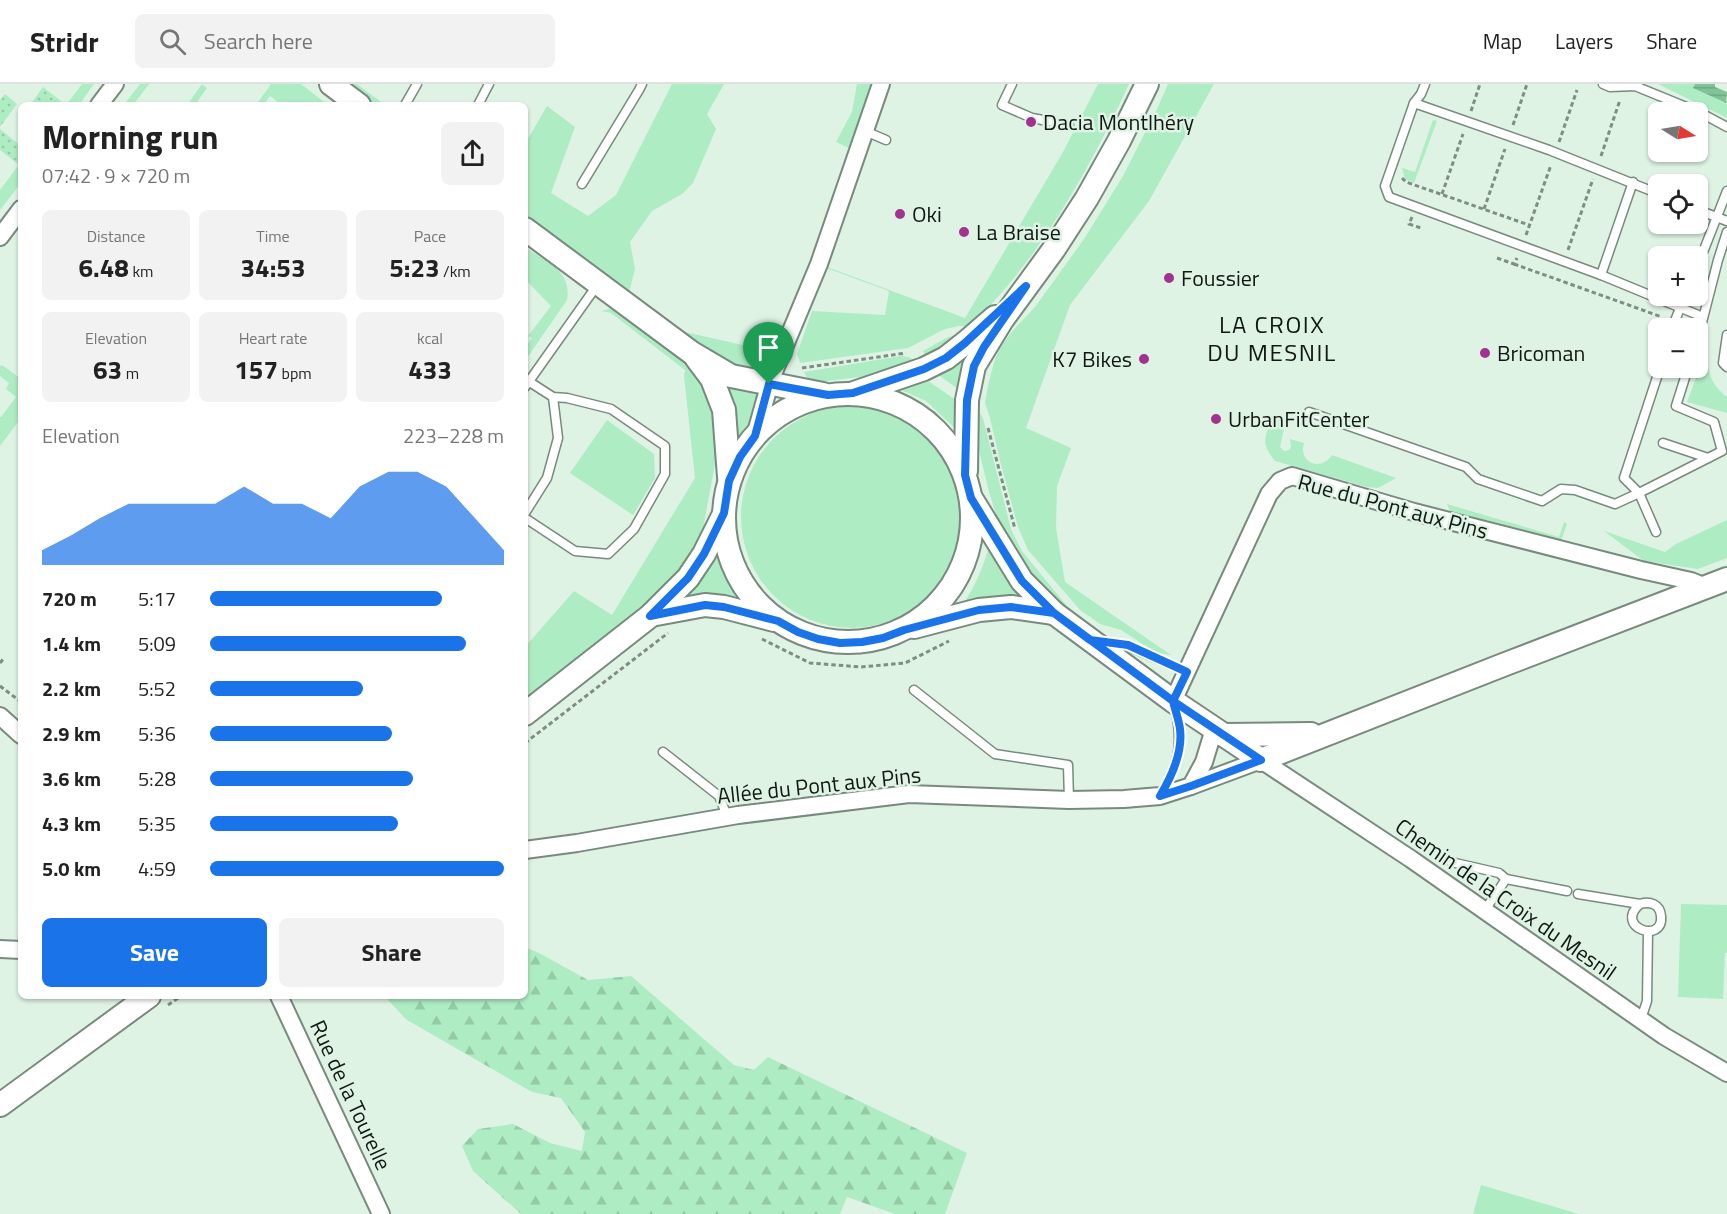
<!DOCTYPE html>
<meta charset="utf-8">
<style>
:root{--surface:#fff;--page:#f2f2f2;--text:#222;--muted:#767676;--line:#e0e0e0;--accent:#1a73e8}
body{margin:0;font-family:"Titillium Web",sans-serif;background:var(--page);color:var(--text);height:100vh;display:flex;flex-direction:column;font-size:22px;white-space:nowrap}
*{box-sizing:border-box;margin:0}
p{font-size:20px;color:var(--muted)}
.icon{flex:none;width:33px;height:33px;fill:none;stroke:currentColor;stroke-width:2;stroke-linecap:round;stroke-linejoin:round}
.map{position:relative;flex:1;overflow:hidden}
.details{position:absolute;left:18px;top:18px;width:510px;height:897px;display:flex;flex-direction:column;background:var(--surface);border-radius:9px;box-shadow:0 2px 4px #0004}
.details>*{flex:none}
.needle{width:39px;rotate:101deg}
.controls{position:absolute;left:1648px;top:18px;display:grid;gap:12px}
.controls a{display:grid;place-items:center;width:60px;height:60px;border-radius:9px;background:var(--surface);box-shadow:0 2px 4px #0004;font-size:30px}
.pin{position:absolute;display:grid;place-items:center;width:51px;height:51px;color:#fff;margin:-62px -26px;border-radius:50% 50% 50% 0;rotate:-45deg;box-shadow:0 0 6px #0007}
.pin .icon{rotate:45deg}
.round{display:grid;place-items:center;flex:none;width:63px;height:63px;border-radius:9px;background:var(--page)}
.summary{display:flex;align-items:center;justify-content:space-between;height:102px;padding:0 24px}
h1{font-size:33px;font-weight:700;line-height:45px}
.stats{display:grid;grid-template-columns:repeat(3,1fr);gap:9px;height:102px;padding:6px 24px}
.stats div{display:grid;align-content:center;border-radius:9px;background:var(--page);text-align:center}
.stats b{font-size:26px;font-weight:700}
.stats small{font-size:16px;font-weight:400}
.stats p{font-size:16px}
.chart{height:168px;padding:12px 24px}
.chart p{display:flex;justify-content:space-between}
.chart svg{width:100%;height:108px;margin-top:6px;fill:var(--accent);opacity:.7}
.button{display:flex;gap:12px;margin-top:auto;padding:12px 24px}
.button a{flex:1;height:69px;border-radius:9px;background:var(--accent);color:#fff;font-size:24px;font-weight:700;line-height:69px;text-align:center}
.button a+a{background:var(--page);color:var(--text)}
ul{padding:0 24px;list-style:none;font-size:20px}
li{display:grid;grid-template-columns:96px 72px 1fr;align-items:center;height:45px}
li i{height:15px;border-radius:8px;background:var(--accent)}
header{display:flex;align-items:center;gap:36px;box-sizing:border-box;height:84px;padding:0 30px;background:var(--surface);border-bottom:2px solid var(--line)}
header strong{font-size:28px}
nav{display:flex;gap:33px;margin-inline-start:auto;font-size:21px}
.search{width:420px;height:54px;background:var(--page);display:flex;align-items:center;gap:15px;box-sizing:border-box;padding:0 21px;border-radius:9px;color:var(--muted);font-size:22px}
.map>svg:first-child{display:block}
</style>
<header>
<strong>Stridr</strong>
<div class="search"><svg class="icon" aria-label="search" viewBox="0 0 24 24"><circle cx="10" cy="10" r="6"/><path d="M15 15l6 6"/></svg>Search here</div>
<nav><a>Map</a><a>Layers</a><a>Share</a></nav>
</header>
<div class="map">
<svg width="1727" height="1130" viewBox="0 0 1727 1130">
<defs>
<pattern id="forest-firs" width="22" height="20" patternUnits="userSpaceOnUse" patternTransform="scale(1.5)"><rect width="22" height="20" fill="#aeecc3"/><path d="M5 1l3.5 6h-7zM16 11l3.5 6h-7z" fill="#95caa7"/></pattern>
<pattern id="garden-dots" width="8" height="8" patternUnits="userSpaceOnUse" patternTransform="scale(1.5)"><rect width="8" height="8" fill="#aeecc3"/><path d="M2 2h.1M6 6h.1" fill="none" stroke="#95caa7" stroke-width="1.8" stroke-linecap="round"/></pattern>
<pattern id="water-rules" width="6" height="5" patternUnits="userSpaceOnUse" patternTransform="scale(1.5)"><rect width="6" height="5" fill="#80c398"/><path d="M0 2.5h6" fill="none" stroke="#6ea782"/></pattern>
</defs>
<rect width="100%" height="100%" fill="#dff3e5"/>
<g fill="#aeecc3">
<polygon points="82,0 94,0 79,21 66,21"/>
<polygon points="140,0 149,0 134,20 135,21 131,21 126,18"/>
<polygon points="202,0 207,4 195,21 187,21"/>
<polygon points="271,0 301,0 328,21 282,21 270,12 263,21 256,21"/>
<polygon points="342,0 357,0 385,21 370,21"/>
<polygon points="672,0 724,0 707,30 716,45 693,99 682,110 652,127 630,158 635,185 629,209 525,132 525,60 547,22 575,43 551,109 588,132 616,111"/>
<polygon points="857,0 872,0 849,64 836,58 852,28"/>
<path d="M 1098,0 L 1129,0 C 1090,84 1038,179 969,242 L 959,242 L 945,245 L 908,264 L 800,279 L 797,270 L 812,227 L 885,231 L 889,207 L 818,181 L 819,180 L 965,234 L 1063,68 Z"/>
<polygon points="1168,0 1214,0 1149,117 1070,221 1026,344 1071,364 1057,402 1056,444 1065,498 1171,571 1157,569 1121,546 1100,540 1080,526 1028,466 1018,443 1000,377 990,334 985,319 988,301 995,275 1001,262 1015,244 1035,223 1084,155 1123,92 1157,25"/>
<polygon points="1658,0 1695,0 1694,4 1725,19 1727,16 1727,34"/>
<polygon points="1433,36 1437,37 1414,99 1405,95 1402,84 1415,88"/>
<polygon points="21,78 21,99 0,126 0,106"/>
<path d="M 525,163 C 546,178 572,186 567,216 L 525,277 L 525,264 L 532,254 L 528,252 L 551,222 L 525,195 Z"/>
<polygon points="613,224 690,280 706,302 720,353 702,450 677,497 525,616 525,563 574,507 612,531 695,394 684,292 685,286 611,229 601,227"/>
<path d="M 685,248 L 756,264 C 757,274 757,281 749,287 L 733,281 Z"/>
<polygon points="962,249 926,275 923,267 946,254"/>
<polygon points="972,261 961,307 934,288"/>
<path d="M 1706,267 C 1708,287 1710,300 1727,313 L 1727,329 L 1687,318 Z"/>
<polygon points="901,272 909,273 916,279 868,292 810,299 804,288"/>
<polygon points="2,281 21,295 21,334 0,362 0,333 1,333 16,313 6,305 9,299 0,292 0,282"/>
<polygon points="714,289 758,308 746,346 733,363"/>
<polygon points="922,293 959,318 960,349 926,317 892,302"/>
<circle cx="852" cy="433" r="111"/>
<polygon points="978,326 983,334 1011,445 1022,467 1076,533 1034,498 1005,459 989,408 975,350"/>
<path d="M 1272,334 L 1286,338 C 1283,347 1282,354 1280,363 L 1284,367 L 1289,366 L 1291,363 L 1290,355 L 1304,359 C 1298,379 1321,388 1332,371 L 1396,394 L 1378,404 L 1367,403 L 1275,377 C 1260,358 1265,355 1272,334 Z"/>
<polygon points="607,336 654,370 655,394 633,431 570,389"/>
<polygon points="1447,420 1559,453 1564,438 1567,440 1561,457 1450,427"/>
<polygon points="1727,436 1727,474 1698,485 1644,477 1604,447 1665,468 1676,460"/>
<path d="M 991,456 L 1034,519 L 961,523 C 976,502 984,481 991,456 Z"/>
<polygon points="714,462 720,480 738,519 672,521"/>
<polygon points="1681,820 1727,821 1727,869 1725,869 1723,915 1678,913"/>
<polygon points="1481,1101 1579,1130 1473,1130"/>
</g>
<polygon fill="url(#forest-firs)" points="525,863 541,870 588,896 631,892 734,981 754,986 768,973 967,1069 945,1130 895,1130 847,1113 840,1130 521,1130 473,1087 462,1062 478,1045 513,1040 550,1059 582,1067 585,1048 561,1014 532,1008 407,936 384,912 525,912"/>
<g fill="url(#garden-dots)">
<polygon points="43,3 66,21 30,21"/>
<polygon points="5,10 17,20 0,43 0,16"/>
<polygon points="0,45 21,62 21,78 19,81 0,66"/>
</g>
<polygon fill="url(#water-rules)" points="1695,0 1715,0 1715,3 1727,8 1726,19 1693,4"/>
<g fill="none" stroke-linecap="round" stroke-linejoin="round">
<g stroke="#788a7d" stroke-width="11">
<g id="lane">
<polyline points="1012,0 1002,21 1032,34 1069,41"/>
<polyline points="1603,0 1610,3 1635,2 1701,29 1727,43"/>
<polyline points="1414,19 1421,10 1425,0"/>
<polyline points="405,21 417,0"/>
<polyline points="478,21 489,0"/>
<polyline points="865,47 886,56"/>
<polyline points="582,100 639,6 642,0"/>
<polyline points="1659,110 1549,66 1414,19 1385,102 1389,113 1601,191 1703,233"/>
<polyline points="1698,126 1727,137"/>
<polyline points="1698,181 1727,107"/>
<polyline points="1601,191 1633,98"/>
<polyline points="1672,244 1685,212"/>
<polyline points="1727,251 1723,279 1727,283"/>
<polyline points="1698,254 1718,176 1727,148"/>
<polyline points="1660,284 1624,394 1639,409 1722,367 1714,338 1676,322 1688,284"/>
<polyline points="525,295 553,313 567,314 611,325 665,362 665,390 634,445 608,470 575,467 525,434"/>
<polyline points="525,303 598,200"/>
<polyline points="1309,328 1466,383 1478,395 1542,417 1561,405 1575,406 1615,420 1639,409 1656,448"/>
<polyline points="1663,359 1708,374"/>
<polyline points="525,429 547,394 558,354 553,313"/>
<polyline points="1103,558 1128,562 1187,588"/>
<polyline points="914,606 995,670 1068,681 1069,716"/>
<polyline points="663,668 719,712 727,732"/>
<path d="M 1160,711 C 1180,679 1183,659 1175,623"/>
<polyline points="1451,778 1499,789 1506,795"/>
<path d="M 1578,810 L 1640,820 C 1650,817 1660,820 1661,832 C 1664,861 1613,843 1640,820"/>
<polyline points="1485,826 1506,795 1567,807"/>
<polyline points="1641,935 1647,917 1648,848"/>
</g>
</g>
<g stroke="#788a7d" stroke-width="20">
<g id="street">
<polyline points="99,21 115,0"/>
<polyline points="0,153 21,125"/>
<polyline points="755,352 771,295 819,180 881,0"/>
<polyline points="1173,617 1269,410 1280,397 1292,392 1414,428 1641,486 1691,497 1708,504"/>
<polyline points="0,632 21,651"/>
<polyline points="1191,702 1204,678 1214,645"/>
<polyline points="525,766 577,759 738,731 909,710 1069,716 1124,715 1160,712 1191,702 1261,676 1411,775 1664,952 1727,989"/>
<polyline points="0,865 21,866"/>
<polyline points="279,912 381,1130"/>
</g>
</g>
<g stroke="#788a7d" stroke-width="26">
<g id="secondary">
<polyline points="331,0 359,21"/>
<polyline points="525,145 692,269 731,292 823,310"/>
<polyline points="697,275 712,295 724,326 729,393"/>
<polyline points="854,309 924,285 946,274 965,259 995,233"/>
<circle cx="848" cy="434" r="124"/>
<polyline points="966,387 967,316 974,282 1002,236 1054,165 1087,114 1119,57 1147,0"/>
<polyline points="971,414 1022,497 1054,529 1173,617 1261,676 1503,581 1727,495"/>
<polyline points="651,531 705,521 724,523 774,536"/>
<polyline points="914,543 979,526 1011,523 1054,529"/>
<polyline points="525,630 650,532 688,494 704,470 724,430"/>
<polyline points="1223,651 1311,650"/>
<polyline points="0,1021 149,912"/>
</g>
</g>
<g stroke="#7f8d83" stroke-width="3" stroke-dasharray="4.5 3" stroke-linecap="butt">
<polyline points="1471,27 1480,0"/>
<polyline points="1513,41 1527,0"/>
<polyline points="1559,58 1577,6"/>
<polyline points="1601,72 1620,16"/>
<polyline points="1402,94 1406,98 1529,141"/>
<polyline points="1442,110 1463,50"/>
<polyline points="1484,125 1505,65"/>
<polyline points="1412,133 1409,140 1421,144"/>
<polyline points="1526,151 1551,81"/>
<polyline points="1568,166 1593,95"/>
<polyline points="1497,174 1514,180 1517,174"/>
<polyline points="1514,180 1662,233"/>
<polyline points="802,284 906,269"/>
<polyline points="988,344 1015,445"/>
<polyline points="762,555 810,579 861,583 905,579 949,557"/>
<polyline points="0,579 4,574"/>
<polyline points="0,602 21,618"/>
<polyline points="525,659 668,549"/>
<polyline points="168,921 181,912"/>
</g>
<use href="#lane" stroke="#fff" stroke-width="8"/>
<use href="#street" stroke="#fff" stroke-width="16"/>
<use href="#secondary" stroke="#fff" stroke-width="22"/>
</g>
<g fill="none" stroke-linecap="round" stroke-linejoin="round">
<g stroke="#fff" stroke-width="12">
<path id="route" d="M 769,300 L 755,352 L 740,373 L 729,397 L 724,429 L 704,470 L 688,494 L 650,532 L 705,521 L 724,523 L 778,537 L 798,548 L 818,555 L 840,559 L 862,558 L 883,554 L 904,546 L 979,526 L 1011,523 L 1054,529 L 1173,617 C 1175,626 1179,636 1180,645 C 1183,668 1172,692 1160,712 L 1191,702 L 1261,676 L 1173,617 L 1187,588 L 1128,561 L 1090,556 L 1054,529 L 1022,497 L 971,414 L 965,391 L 967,316 L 974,282 L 984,263 L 1026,202 L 965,259 L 946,274 L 924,285 L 853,309 L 828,311 L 769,300"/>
</g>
<use href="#route" stroke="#1a73e8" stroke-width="8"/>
</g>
<g fill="#a2328f" stroke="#dff3e5" stroke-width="2">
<circle cx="1031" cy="38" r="6"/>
<circle cx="900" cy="130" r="6"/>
<circle cx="964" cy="148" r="6"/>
<circle cx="1169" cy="194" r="6"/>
<circle cx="1485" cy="269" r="6"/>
<circle cx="1144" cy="275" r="6"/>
<circle cx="1216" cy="335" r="6"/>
</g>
<g text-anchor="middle" stroke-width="5" stroke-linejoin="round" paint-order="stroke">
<g font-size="22" fill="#111813" stroke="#dff3e5" text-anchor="start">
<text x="1043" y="46">Dacia Montlhéry</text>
<text x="912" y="138">Oki</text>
<text x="976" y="156">La Braise</text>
<text x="1181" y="202">Foussier</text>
<text x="1497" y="277">Bricoman</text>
<text x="1132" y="283" text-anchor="end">K7 Bikes</text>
<text x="1228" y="343">UrbanFitCenter</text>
</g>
<g font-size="22" fill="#111813" stroke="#dff3e5">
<text transform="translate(1393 422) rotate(15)" y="8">Rue du Pont aux Pins</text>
<text transform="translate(819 701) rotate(-6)" y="8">Allée du Pont aux Pins</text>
<text transform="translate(1506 815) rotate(35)" y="8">Chemin de la Croix du Mesnil</text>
<text transform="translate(351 1011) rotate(65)" y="8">Rue de la Tourelle</text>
</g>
<g font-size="24" letter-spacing="1.5" fill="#111813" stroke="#dff3e5">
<text x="1272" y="249">LA CROIX<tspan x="1272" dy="28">DU MESNIL</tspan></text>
</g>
</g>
</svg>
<div class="controls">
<a><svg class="needle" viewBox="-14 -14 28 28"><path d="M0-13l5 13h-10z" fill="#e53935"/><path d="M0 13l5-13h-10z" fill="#767676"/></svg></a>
<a><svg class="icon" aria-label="locate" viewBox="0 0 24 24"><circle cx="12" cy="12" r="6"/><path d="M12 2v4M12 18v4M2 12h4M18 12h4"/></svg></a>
<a>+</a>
<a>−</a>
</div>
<div class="pin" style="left:769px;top:300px;background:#1e9e55"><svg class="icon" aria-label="arrive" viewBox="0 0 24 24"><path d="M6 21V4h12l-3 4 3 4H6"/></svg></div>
<section class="details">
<div class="summary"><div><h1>Morning run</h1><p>07:42 · 9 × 720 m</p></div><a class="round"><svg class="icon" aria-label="share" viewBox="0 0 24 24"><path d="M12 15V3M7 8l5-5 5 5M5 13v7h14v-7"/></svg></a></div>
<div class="stats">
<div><p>Distance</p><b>6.48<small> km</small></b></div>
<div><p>Time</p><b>34:53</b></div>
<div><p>Pace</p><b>5:23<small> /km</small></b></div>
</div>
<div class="stats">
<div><p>Elevation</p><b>63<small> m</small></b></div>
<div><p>Heart rate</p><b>157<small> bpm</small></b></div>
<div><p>kcal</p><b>433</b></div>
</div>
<div class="chart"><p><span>Elevation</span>223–228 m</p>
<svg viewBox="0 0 160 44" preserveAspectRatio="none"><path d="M0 44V38L10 32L20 25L30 19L40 19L50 19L60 19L70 12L80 19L90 19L100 25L110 12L120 6L130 6L140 12L150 25L160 38V44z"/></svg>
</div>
<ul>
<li><b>720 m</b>5:17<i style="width:79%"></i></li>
<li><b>1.4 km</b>5:09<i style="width:87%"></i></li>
<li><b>2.2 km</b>5:52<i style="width:52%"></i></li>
<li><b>2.9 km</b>5:36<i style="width:62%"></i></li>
<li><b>3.6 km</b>5:28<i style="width:69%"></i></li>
<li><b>4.3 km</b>5:35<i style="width:64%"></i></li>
<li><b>5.0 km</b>4:59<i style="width:100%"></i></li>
</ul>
<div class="button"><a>Save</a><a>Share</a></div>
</section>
</div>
